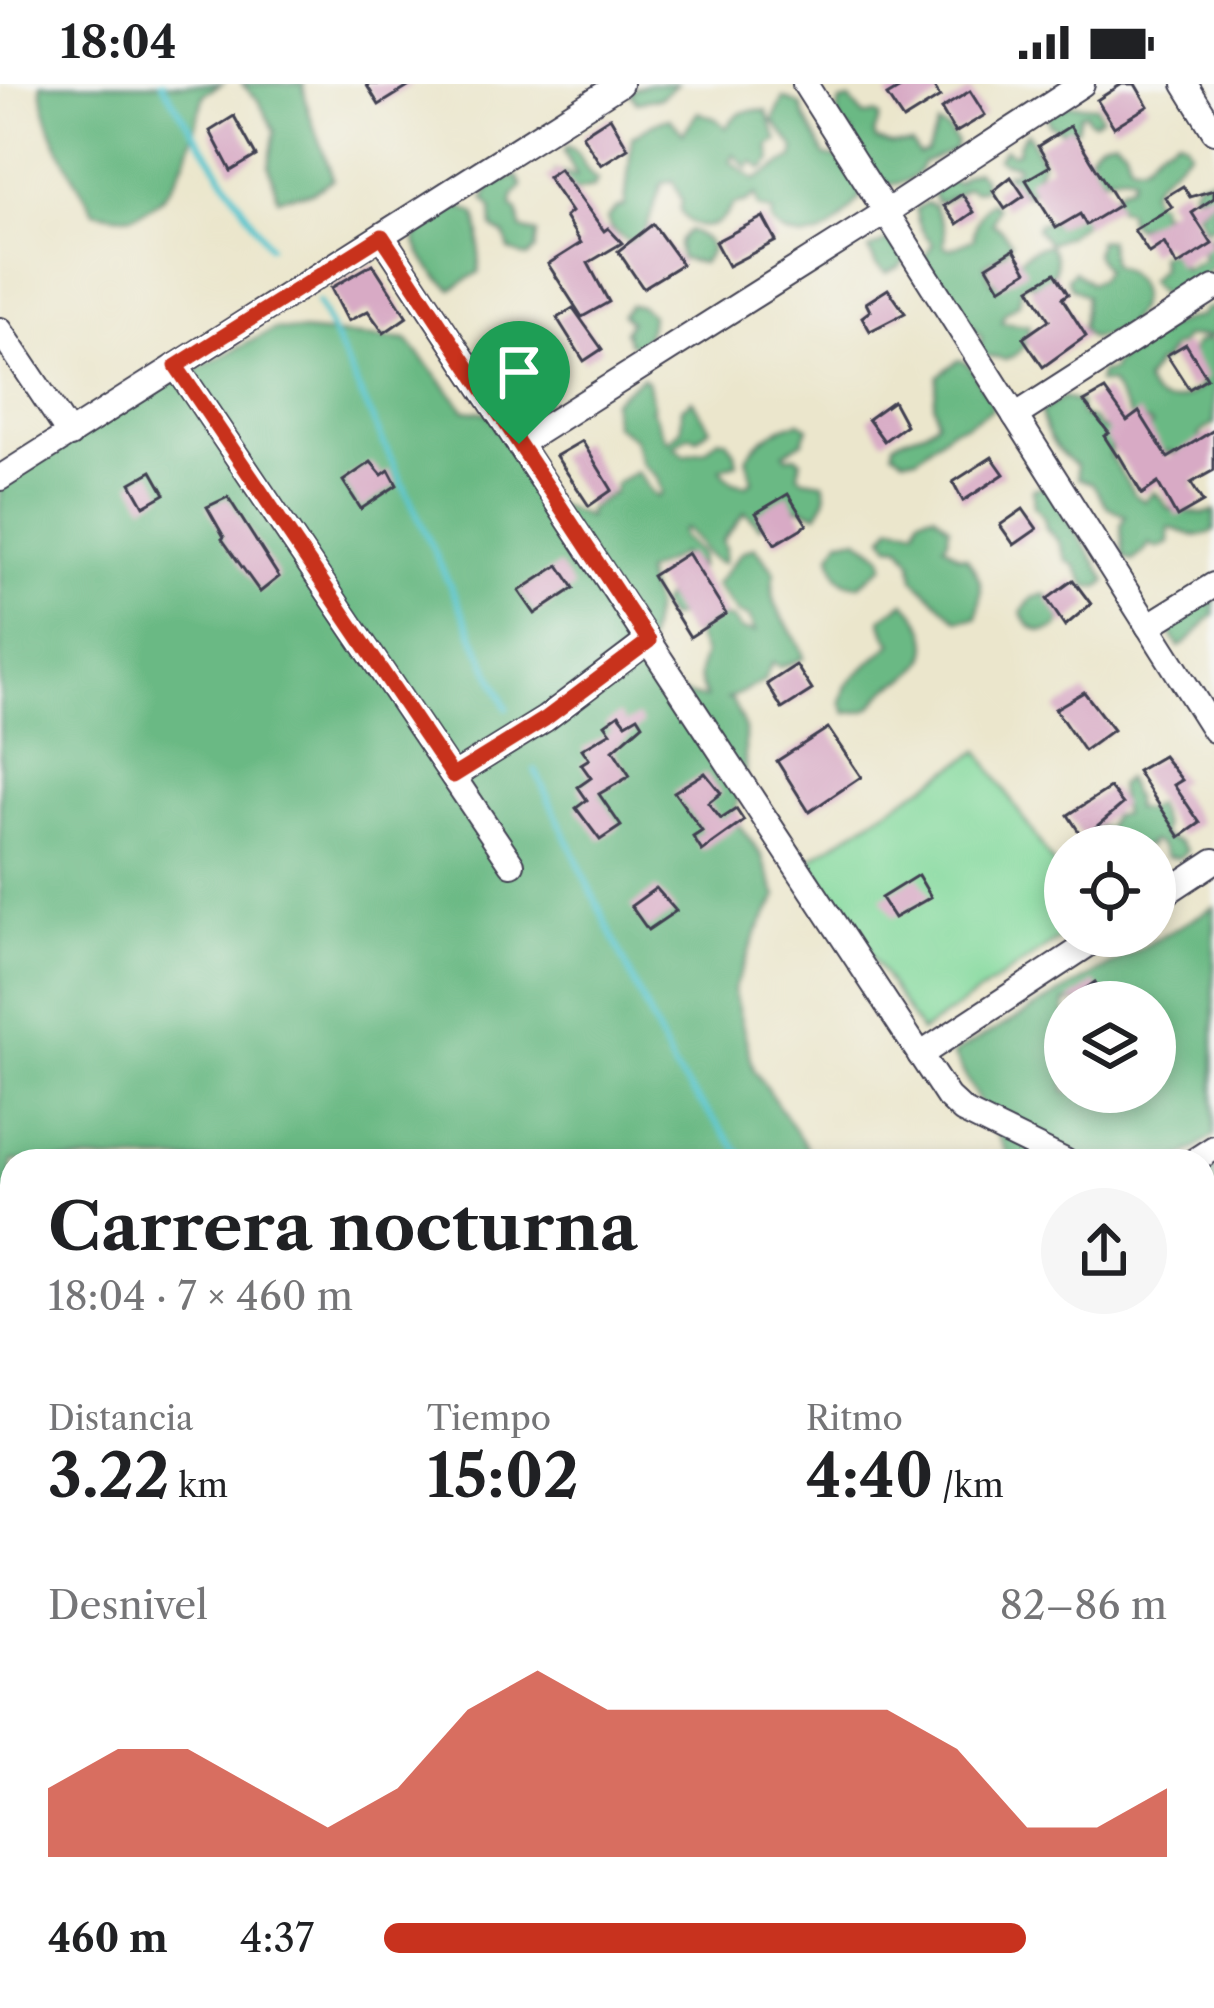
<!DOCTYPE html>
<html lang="es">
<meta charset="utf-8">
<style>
:root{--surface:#fff;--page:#f6f6f6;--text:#202124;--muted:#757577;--accent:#c8321e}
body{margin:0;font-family:"Libre Caslon Text",serif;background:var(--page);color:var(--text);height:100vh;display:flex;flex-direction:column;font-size:45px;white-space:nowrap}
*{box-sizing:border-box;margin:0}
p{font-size:39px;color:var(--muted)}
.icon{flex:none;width:66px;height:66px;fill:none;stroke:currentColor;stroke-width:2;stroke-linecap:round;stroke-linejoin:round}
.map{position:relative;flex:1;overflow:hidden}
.panel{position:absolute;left:0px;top:1065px;width:1215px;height:861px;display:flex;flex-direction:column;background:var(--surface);border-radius:36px 36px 0 0;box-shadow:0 6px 18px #0003}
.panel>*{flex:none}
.tools{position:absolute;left:1044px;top:741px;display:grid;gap:24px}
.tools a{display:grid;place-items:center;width:132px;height:132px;border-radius:50%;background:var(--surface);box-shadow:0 6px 18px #0003;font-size:60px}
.pin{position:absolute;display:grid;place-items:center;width:102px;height:102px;color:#fff;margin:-123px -51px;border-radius:50% 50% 50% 0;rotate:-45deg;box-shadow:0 0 12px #0007}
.pin .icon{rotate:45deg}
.round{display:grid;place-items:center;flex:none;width:126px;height:126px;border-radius:63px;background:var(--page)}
.overview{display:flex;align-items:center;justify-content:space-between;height:204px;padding:0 48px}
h1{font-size:66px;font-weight:800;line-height:90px}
.figures{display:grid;grid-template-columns:repeat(3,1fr);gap:18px;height:204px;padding:12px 48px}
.figures div{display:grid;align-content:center}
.figures b{font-size:60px;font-weight:800}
.figures small{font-size:33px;font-weight:400}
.figures p{font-size:33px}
.chart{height:336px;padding:24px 48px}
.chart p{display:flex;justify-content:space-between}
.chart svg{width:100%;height:216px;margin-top:12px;fill:var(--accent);opacity:.7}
ul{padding:0 48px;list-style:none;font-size:39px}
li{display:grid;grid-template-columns:192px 144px 1fr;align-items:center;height:90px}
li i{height:30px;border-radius:15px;background:var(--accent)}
.status{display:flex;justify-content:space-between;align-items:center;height:84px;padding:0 60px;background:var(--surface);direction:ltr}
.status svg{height:33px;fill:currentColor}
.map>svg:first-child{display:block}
</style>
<div class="status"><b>18:04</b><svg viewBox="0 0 49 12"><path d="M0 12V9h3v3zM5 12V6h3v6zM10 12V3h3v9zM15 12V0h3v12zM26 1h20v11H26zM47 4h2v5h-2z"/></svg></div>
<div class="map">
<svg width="1214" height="1924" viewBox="0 0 1214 1924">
<rect width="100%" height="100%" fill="#f6f6f2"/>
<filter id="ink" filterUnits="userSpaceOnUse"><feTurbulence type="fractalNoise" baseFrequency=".00833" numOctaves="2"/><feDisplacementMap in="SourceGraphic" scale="24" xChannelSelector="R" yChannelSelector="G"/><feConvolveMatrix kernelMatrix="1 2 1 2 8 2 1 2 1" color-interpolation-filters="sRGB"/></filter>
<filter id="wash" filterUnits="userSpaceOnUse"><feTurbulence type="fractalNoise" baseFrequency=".004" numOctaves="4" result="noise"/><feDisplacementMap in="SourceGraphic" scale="48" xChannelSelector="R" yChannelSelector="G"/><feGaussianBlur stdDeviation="2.7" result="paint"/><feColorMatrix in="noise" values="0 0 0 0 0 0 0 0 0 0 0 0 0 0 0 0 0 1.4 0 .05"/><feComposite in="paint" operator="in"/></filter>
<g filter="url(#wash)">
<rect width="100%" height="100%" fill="#ebe6cc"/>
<polygon fill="#83d99c" stroke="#527e6c" stroke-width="3" points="979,667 1065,798 1065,851 921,948 809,776"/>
<g fill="#6ab984" stroke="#466e60" stroke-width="3" fill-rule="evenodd">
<path d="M 41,0 L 222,0 L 204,10 C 192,53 183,115 133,131 C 122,134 105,129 94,127 C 71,89 44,45 41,0 Z"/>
<path d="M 242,0 L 303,0 C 307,33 323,63 333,95 L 312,108 L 278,114 L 269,82 L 275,47 L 258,16 Z"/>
<polygon points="651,0 677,0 660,14 637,18 630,9 635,4"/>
<path d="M 784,14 L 801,21 C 805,41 819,54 825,72 C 851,75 859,91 860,115 C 841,136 826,159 794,152 C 782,149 776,146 771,135 L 774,129 L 758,123 L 756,111 L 746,118 L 733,121 C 720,145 697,152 680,127 L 682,117 L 673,96 L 662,99 L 642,157 L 634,162 L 611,145 L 607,135 L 616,125 L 625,122 L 632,53 C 641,47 659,36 670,34 L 683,49 L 698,28 L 716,35 L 726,44 C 737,27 747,25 766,27 L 778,57 L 769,62 L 772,76 L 763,85 L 752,77 L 748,84 L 734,70 L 730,77 L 755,96 L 793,74 L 795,65 L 773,36 Z"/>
<path d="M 850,16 L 864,32 L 875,30 L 880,33 L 874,50 L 876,56 L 891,60 L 912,60 L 919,71 L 927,68 L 938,41 L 948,46 L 956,58 L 954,66 L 923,79 C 916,97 899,102 881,100 L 855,62 L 852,48 L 843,43 L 837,31 L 840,18 Z"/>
<polygon points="1069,20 1096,22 1101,33 1093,38 1087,34 1086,29 1080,30 1077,45 1066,48 1049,40 1047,30"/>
<polygon points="1027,48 1042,78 1033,96 1035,103 1026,111 1005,90 1017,86 1017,81 1002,78 997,74 1005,65 1012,70 1018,67 1019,58"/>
<path d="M 1178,53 L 1186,58 L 1190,66 L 1156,97 L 1150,106 L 1153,116 L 1159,119 L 1159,127 L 1167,129 L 1155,137 L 1136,143 L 1128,137 L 1127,127 L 1118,124 L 1112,113 L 1120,104 L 1130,101 L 1133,92 L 1123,90 L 1096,94 L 1087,79 C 1091,64 1098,55 1115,55 L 1125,64 L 1130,79 C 1146,84 1146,76 1157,66 C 1163,61 1172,58 1178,53 Z"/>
<path d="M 567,62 C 582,68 583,87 597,96 L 594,103 L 574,107 L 557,88 L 577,93 L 564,67 Z"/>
<polygon points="975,87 983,93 984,104 974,107 967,103 944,117 937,118 932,108 950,96 957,99 964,92"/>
<polygon points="517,92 522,102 513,113 512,123 518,127 521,145 537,150 535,166 527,174 509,166 505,152 493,144 492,124 484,115 491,101"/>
<polygon points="1211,93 1214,95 1214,142 1205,144 1197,128 1208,118 1201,107 1197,109 1192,106 1198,97"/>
<path d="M 991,118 L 997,123 L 992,139 L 1001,145 L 1011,158 L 1006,167 L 984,181 L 992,199 C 1018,185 1018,166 1049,161 C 1061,178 1056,193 1040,204 L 1028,198 L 1022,201 L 1019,219 L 1004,230 L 1002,238 L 1029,241 C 1027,259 1023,270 1005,276 L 984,271 L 980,263 L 982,254 L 946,210 L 945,198 L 940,197 L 924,175 L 933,159 C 922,149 917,140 916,125 L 926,119 L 934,122 C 940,137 948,144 943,161 L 950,165 L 974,154 C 973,142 981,124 991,118 Z"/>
<path d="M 459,122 L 476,130 L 480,150 L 479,188 L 452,205 C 433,190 423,179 415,155 C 425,137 442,132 459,122 Z"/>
<polygon points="1081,126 1088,135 1068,151 1049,159 1036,145 1038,140 1046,138 1057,140"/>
<path d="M 690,146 L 707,157 L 711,166 L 702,179 L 681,175 C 677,162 678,154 690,146 Z"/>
<path d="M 1206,151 L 1214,155 L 1214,181 C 1197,195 1202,204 1176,202 L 1166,211 L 1158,208 L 1148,197 L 1161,184 L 1159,171 L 1169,168 L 1177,173 L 1183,185 L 1204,175 L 1199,158 Z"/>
<polygon points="890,156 906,175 899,183 886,189 876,181 869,166"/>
<path d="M 1108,156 L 1112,181 C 1153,195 1145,234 1110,250 C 1104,253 1097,253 1090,254 L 1082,245 L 1086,212 L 1071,203 L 1067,194 L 1074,187 L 1090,199 L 1099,195 L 1105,186 L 1095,170 L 1098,157 Z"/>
<path d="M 630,221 L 641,222 L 651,231 C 650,247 648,253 635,262 L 628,258 L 625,246 L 630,238 L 622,230 Z"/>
<path d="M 1214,223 L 1214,252 L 1184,253 L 1179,261 L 1172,263 L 1162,278 L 1157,279 L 1145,298 C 1156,327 1180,319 1201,303 L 1187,278 L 1195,260 L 1206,255 L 1214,259 L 1214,340 L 1199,350 L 1201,357 L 1191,405 L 1176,379 L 1175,369 L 1168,367 L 1162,372 L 1146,349 L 1152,341 L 1148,338 L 1134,339 L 1110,299 L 1098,299 L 1100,289 L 1112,287 L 1113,281 L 1127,270 L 1136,269 C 1150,247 1178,237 1201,232 L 1205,225 Z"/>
<path d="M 275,245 L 407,256 L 465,326 L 498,330 L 552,419 L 588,433 L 588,426 L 614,408 L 616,399 L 636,388 C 645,395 647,406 657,413 L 662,409 L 657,393 L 642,380 L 634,354 L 614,341 L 612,317 L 642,293 L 647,297 L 653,321 L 651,325 C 658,335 660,349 668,357 L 681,346 L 682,324 L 692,316 L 710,344 L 698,354 L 689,351 L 674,362 L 685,371 L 706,366 L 719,354 L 727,356 L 735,368 L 737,379 L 721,384 C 727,397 733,399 746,401 L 752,397 L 747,372 C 760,353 778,344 799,338 L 808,343 L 803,357 L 784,369 L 787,373 L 796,372 L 801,376 L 798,390 L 804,395 L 823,398 C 829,412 825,419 817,430 L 800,423 L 791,428 L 767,433 L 760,443 L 745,428 L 722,457 L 725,464 L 724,479 C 705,478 700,456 685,444 L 681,446 L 683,454 L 700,470 L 699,483 L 681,470 L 644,489 L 654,523 L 644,578 C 660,600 678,613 706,614 C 698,596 697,589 704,570 L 697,554 L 694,530 L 668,534 L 660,521 L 670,506 L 727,535 L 732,535 L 741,546 L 755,548 L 749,533 L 738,530 L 715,501 L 742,468 L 755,463 L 775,488 C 764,527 796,542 804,574 L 780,583 L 772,579 L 763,598 L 728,615 L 732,616 L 745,645 L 745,693 L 733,733 L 762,772 L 777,813 L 756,850 L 733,906 L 754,986 L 816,1077 L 12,1077 L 12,1322 L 0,1303 L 0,399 L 70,351 Z"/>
<path d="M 958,276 C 978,280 974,300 991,314 L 992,325 L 965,341 L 950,345 L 917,373 L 904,374 L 893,367 L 894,359 C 911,347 921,353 937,337 L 934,319 L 938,292 Z"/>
<path d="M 514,305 L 537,310 L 548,316 L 543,332 C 528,340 522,339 508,328 L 507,314 Z"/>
<path d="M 1063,313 L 1080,319 L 1081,331 L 1093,336 L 1101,345 L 1113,341 L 1110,372 L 1135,411 L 1144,417 L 1153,408 L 1161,414 L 1168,425 L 1203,430 L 1214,427 L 1214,447 C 1191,458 1190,447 1169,444 L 1169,459 L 1158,464 L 1149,460 L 1145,467 L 1133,477 L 1124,473 L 1121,442 L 1125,432 L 1107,422 L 1092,399 L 1078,394 L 1076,381 C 1056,368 1046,352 1041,328 Z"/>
<polygon points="1047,402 1107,497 1099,503 1087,502 1075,481 1067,477 1060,459 1046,444 1044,434 1034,422 1033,405"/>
<path d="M 934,429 L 949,442 L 948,455 L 944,460 L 957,471 L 966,473 C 984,496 983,506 977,534 L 958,536 L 914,495 L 912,477 L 901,462 L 891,461 L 884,452 L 893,441 L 916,444 L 920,432 Z"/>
<path d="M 858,454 L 882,471 L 884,481 L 860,501 C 837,499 836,490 831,470 L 841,455 Z"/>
<path d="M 1045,510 L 1061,533 L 1059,542 C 1042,553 1026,545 1022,527 L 1032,514 Z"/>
<path d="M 1214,514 L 1214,531 C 1200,540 1195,556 1179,563 L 1168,546 L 1180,532 Z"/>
<path d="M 905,518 C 928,540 940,569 910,592 C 905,596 898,597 893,601 C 870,616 882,628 846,629 L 841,618 L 846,602 L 857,590 L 893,559 L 886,550 L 881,535 Z"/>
<path d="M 1125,695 L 1134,713 L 1134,725 L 1144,726 L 1155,721 L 1163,742 L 1162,753 L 1180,758 L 1187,767 L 1179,774 L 1167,773 L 1161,762 L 1152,757 L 1148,759 L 1149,762 L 1114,762 L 1108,751 L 1093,754 L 1084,750 C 1091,743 1096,741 1106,745 L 1112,732 L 1122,730 L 1118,702 Z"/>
<path d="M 1214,823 L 1214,1052 L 1177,1077 L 1012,1077 L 953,970 ZM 1065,918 L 1155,918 L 1155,1008 L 1065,1008 Z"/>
<polygon points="1214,1083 1214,1197 1203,1191 1203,1090"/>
<polygon points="1203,1511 1214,1520 1214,1924 622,1924 641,1914 1203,1914"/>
<polygon points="0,1807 12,1812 12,1867 0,1861"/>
</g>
<polygon fill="#58c5cd" stroke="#3d7484" stroke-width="3" points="1203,1322 1214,1329 1214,1500 1203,1488"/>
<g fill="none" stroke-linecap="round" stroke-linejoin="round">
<g stroke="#58c5cd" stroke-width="6">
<polyline points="162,0 269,162"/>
<polyline points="318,218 507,624"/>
<polyline points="535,686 675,987 747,1077"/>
</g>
</g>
<g id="blocks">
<g fill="#d8aac5">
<polygon points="366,0 413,0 379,21"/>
<polygon points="907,0 932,0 940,13 903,36 887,12"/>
<polygon points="1122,0 1135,0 1148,22 1114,43 1097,16"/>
<polygon points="970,7 985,31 955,49 941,25"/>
<polygon points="234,32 256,72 231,87 210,47"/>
<polygon points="610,33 628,64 601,81 582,51"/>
<polygon points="1070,42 1119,121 1086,141 1080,130 1056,144 1026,96 1050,82 1038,62"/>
<polygon points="559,85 604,147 608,144 622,159 588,179 609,218 582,233 548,180 581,159 565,133 571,128 547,93"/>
<polygon points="1011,93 1024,112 1005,125 993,107"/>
<polygon points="1183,102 1190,113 1214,106 1214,114 1192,129 1212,160 1177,182 1164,159 1149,169 1134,146 1172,123 1165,113"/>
<polygon points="962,110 974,128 957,140 944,122"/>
<polygon points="763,133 776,157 728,182 715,158"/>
<polygon points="653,140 682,180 643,204 618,167"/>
<polygon points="1014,165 1027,187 1000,204 987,182"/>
<polygon points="373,180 407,233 384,249 368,227 348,237 331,204"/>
<polygon points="1055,189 1068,210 1062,214 1086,252 1043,283 1023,254 1049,236 1030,204"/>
<polygon points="888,205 905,229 870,247 862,233 870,227 866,219"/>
<polygon points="573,224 602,265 584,277 557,234"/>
<polygon points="1186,260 1207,294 1189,305 1167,271"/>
<polygon points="527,294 536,308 518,320 509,306"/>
<polygon points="1105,306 1127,337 1139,328 1168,374 1214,346 1214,386 1191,399 1203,418 1177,433 1158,399 1142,410 1119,371 1117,372 1104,352 1109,349 1084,318"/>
<polygon points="893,317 906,341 884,357 868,335"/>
<polygon points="582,357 612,406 589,422 556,372"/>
<polygon points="992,373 1004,390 963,417 953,398"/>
<polygon points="371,378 382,391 389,386 397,401 361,425 343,397"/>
<polygon points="152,387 165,410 144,422 131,399"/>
<polygon points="788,410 807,441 775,460 756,429"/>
<polygon points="228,413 279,493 260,508 222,455 224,453 207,423"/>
<polygon points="1023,425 1037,445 1014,461 1000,441"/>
<polygon points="688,469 726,530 690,553 652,492"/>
<polygon points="559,481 574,504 535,530 519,507"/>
<polygon points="1073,496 1091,520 1065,542 1047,515"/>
<polygon points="796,581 812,606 782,625 767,600"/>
<polygon points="1084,608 1113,646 1084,667 1055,625"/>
<polygon points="619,630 626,639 638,632 643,640 613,666 630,692 599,710 621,742 600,756 576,724 587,716 578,703 591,694 581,680 589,675 582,665 611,648 605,640"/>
<polygon points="828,644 861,693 809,728 777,677"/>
<polygon points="1163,672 1182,696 1174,701 1200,739 1180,753 1137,687"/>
<polygon points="705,689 721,709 708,719 721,735 736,725 744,737 702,767 693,753 702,747 674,708"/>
<polygon points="1110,704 1123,720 1083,754 1068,731"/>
<polygon points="918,791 931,813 894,834 881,814"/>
<polygon points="656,804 676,827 648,846 631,822"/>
<polygon points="1095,898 1107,918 1067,918"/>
</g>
</g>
</g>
<g filter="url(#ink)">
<use href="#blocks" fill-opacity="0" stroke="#403f51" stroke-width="3"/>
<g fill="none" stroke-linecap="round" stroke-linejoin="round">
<g stroke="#403f51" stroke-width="28">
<g id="street">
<polyline points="805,0 1214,646"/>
<polyline points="1185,0 1214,47"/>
<polyline points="382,152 948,1013 963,1027 1065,1077"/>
<polyline points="0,246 70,351"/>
<polyline points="176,282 512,780"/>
<polyline points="1015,332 1214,204"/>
<polyline points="519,360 886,128 1082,0"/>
<polyline points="0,394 620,0"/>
<polyline points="1148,542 1214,501"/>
<polyline points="453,692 545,635 648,557"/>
<polyline points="1155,816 1214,777"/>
<polyline points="920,971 1101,852"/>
<polyline points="1194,1077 1214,1064"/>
<polyline points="1203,1201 1214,1207"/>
<polyline points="0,1303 12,1322"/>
<polyline points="0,1595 12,1588"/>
<polyline points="0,1875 12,1894"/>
<polyline points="25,1914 31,1924"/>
<polyline points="387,1914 393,1924"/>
<polyline points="71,1924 87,1914"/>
</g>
</g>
<use href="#street" stroke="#fff" stroke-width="24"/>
</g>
</g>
<g fill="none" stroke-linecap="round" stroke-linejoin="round" filter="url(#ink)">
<g stroke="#fff" stroke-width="24">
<polygon id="route" points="382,152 649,557 545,635 453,692 176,282"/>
</g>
<use href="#route" stroke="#c8321e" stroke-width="15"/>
</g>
</svg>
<div class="tools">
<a><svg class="icon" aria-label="locate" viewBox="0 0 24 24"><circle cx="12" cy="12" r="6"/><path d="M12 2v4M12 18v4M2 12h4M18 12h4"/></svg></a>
<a><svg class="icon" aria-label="layers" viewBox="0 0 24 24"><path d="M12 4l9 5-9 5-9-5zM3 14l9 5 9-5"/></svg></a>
</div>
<div class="pin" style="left:519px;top:360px;background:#1e9e55"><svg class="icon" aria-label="arrive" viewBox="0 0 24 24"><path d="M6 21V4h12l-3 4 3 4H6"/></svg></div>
<section class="panel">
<div class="overview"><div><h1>Carrera nocturna</h1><p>18:04 · 7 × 460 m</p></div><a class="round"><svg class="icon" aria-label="share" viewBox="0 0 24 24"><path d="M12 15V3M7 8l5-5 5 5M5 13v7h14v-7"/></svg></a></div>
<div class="figures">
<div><p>Distancia</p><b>3.22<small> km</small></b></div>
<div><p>Tiempo</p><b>15:02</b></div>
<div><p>Ritmo</p><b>4:40<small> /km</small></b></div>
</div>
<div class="chart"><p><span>Desnivel</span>82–86 m</p>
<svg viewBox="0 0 160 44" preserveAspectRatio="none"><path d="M0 44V30L10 22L20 22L30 30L40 38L50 30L60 14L70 6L80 14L90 14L100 14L110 14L120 14L130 22L140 38L150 38L160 30V44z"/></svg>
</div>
<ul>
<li><b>460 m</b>4:37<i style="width:82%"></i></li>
</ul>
</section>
</div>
